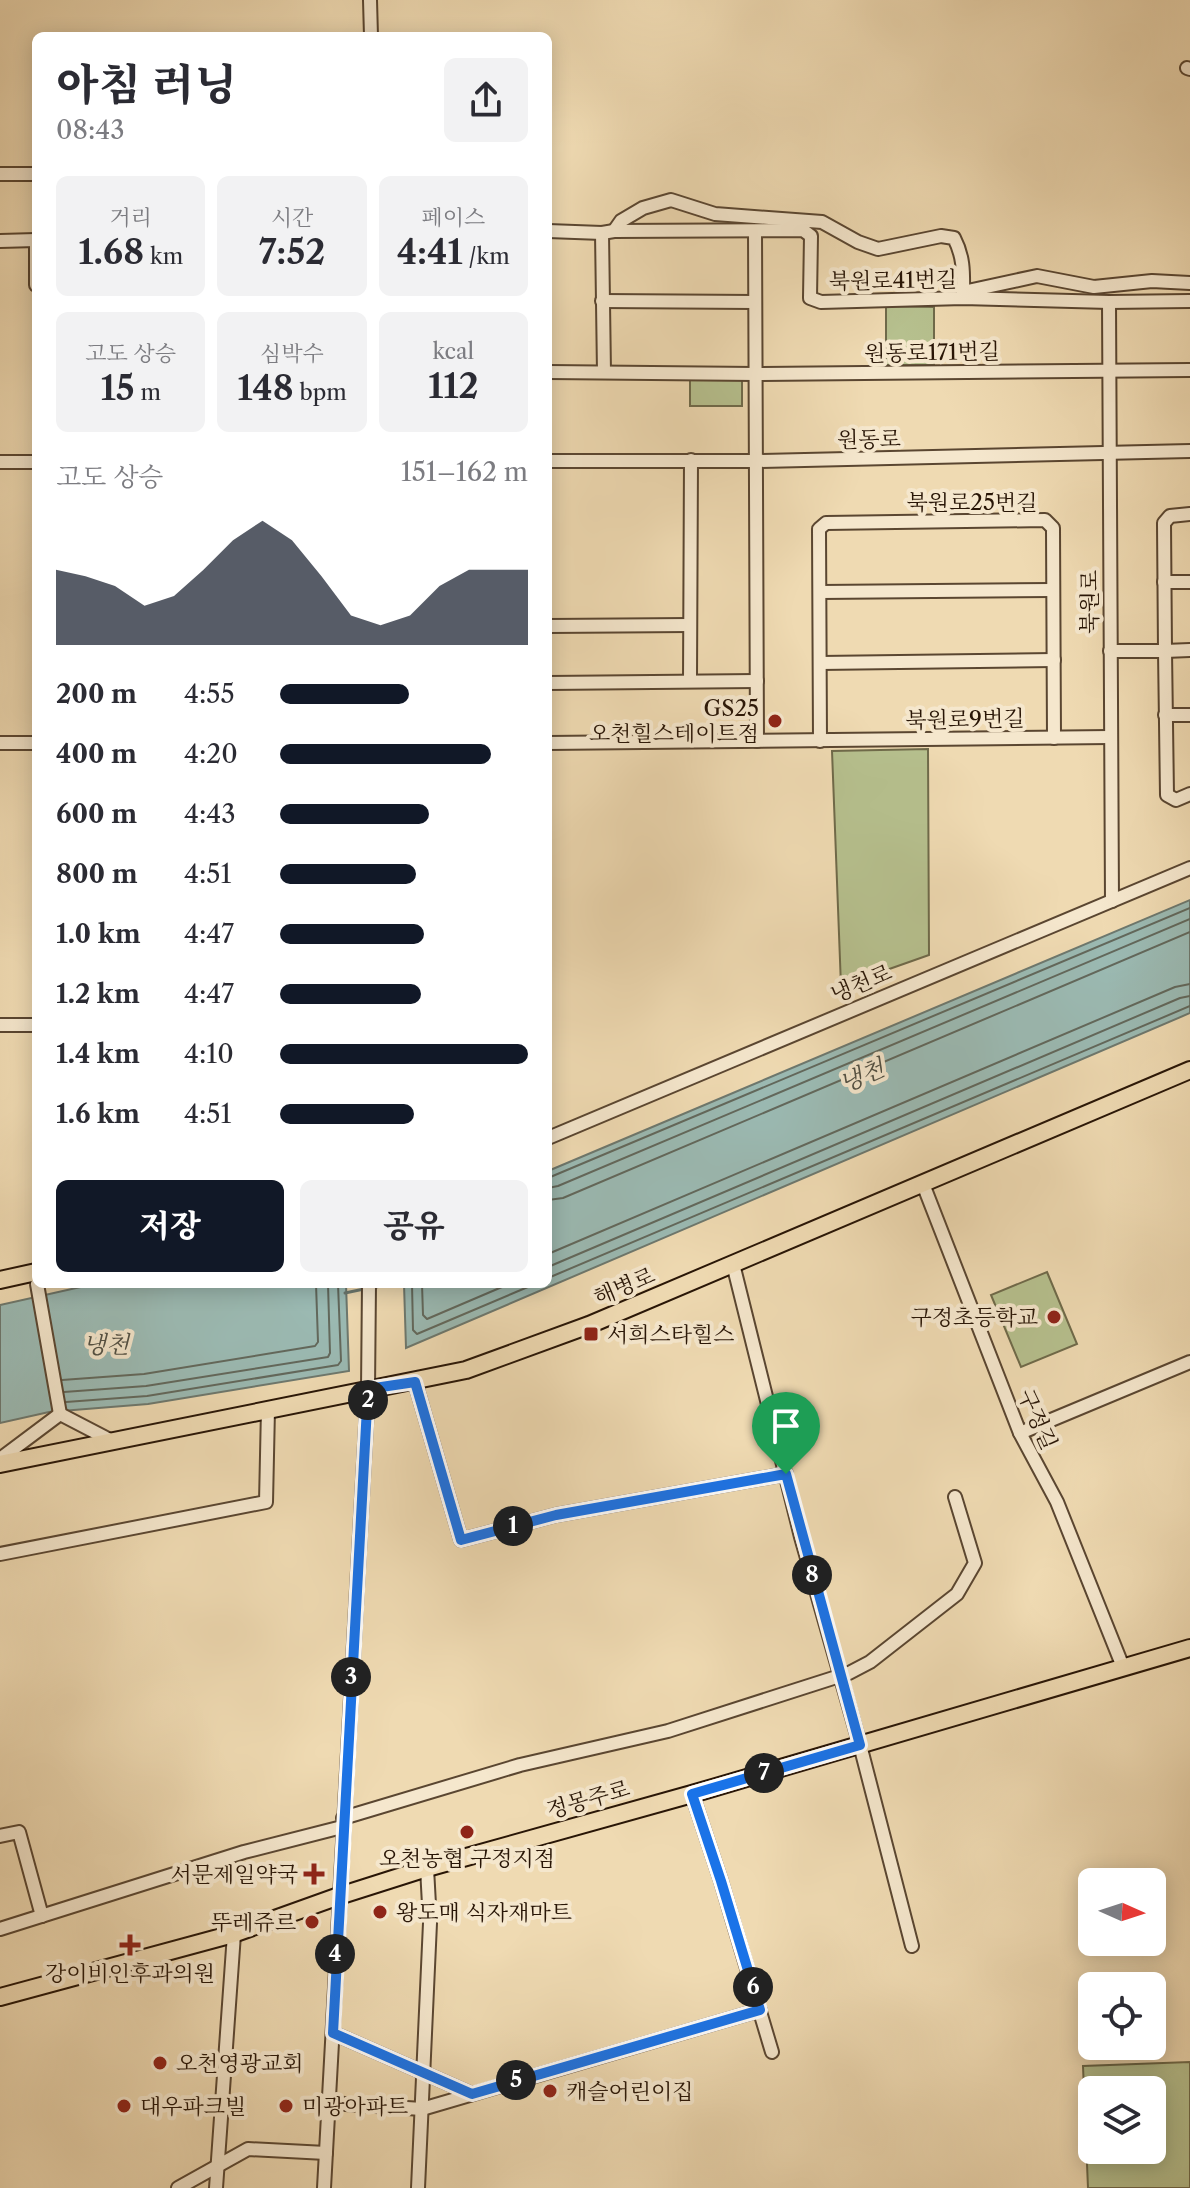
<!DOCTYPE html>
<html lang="ko">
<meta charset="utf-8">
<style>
:root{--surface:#fff;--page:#f2f2f3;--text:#2b2b33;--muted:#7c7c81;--accent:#111827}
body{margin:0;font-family:"Libre Caslon Text","Noto Serif KR",serif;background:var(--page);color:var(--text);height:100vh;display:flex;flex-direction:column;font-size:30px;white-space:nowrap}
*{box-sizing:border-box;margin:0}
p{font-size:26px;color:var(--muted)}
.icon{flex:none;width:44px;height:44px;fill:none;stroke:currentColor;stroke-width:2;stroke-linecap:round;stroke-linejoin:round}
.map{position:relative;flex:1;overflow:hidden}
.details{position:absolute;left:32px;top:32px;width:520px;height:1256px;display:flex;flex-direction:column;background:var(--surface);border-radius:12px;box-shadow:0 4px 20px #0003}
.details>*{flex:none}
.needle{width:52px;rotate:93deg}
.controls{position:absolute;left:1078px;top:1868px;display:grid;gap:16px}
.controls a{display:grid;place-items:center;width:88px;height:88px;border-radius:12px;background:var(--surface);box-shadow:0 4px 20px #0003;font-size:40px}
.pin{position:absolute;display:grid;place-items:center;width:68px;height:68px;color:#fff;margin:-82px -34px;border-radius:50% 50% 50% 0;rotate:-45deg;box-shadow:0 0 8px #0007}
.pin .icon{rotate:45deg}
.km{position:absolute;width:40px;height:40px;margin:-20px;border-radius:50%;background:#222;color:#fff;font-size:22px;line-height:40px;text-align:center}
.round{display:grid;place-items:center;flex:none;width:84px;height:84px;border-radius:12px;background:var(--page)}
.overview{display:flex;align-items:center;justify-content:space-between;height:136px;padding:0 24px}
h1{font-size:44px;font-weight:800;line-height:60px}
.metrics{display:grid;grid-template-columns:repeat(3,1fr);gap:12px;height:136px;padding:8px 24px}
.metrics div{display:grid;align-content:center;border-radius:12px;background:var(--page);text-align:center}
.metrics b{font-size:34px;font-weight:800}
.metrics small{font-size:22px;font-weight:400}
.metrics p{font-size:22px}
.chart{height:224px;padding:16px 24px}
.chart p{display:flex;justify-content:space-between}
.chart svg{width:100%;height:144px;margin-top:8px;fill:var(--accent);opacity:.7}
.primary-button{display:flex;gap:16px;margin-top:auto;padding:16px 24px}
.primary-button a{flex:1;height:92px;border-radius:12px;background:var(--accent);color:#fff;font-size:32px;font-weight:800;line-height:92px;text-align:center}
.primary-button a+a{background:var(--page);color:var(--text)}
ul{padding:0 24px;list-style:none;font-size:26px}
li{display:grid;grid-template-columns:128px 96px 1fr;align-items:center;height:60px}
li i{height:20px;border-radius:10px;background:var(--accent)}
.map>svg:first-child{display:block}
</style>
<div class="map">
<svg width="1190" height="2188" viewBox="0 0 1190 2188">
<rect width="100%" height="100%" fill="#efdab2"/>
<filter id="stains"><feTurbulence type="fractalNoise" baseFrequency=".0025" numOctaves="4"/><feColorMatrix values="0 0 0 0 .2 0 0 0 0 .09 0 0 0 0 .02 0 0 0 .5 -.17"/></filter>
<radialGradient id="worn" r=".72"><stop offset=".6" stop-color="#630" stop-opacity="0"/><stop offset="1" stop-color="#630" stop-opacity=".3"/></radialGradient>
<g fill="#b6c08e" stroke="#6f6a4a" stroke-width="2" fill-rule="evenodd">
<polygon points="886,306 934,307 934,365 886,365"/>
<rect x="690" y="380" width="52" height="26"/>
<polygon points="928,749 929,955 841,986 832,751"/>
<polygon points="1047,1272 1077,1344 1021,1367 991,1295"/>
<path d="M 1190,2062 L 1190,2188 L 1088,2188 L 1083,2066 ZM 1152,2090 L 1152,2150 L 1092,2150 L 1092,2090 Z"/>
</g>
<g fill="#9bbab3" stroke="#6d786e" stroke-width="2">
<polygon points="1190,900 1190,1013 406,1348 404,1284 548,1284 548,1171"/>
<polygon points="94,1284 346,1284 349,1371 148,1404 49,1412 0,1423 0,1305"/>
</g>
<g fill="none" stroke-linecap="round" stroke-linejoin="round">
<g stroke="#62685c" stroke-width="2">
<polyline points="548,1178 1190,908"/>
<polyline points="548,1188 558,1186 1190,919"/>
<polyline points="548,1200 563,1198 1190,932"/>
<polyline points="548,1254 1175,987 1190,984"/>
<polyline points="548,1267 1180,998 1190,996"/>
<polyline points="548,1278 1190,1006"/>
<polyline points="412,1284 413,1330 417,1334 535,1284"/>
<polyline points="422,1284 423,1315 427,1319 509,1284"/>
<polyline points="62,1380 144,1374 315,1346 318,1342 316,1284"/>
<polyline points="64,1392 146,1386 328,1357 330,1353 328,1284"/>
<polyline points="66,1402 147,1396 338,1365 341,1361 338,1284"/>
</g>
<g stroke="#6d786e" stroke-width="3">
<polyline points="372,1288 389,1284"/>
<polyline points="345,1293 364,1289"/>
</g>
<g stroke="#5a4631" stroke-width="16">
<g id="minor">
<polyline points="370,0 371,36"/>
<polyline points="1187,68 1190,69"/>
<polyline points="0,174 36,174"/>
<polyline points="548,231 602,233 614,231 803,230 811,236 810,298 821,302 963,298 1109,302 1190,301"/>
<path d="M 614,231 L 621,221 L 643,208 L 671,200 L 715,214 L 822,222 L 858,242 L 878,249 L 941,236 L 954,238 C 965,259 963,276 963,298"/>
<polyline points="755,232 757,741"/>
<polyline points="602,233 604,372"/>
<polyline points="36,240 36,285"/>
<polyline points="0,241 36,240"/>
<polyline points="963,292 1037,276 1094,287 1152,281 1190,283"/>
<polyline points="602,301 755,302"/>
<polyline points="1109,302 1112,901"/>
<polyline points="548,372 755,374 1190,370"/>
<polyline points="548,461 757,461 1190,451"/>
<polyline points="0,462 36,462"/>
<polyline points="1190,514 1170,516 1164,523 1165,651 1190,650"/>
<polyline points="1164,582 1190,582"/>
<polyline points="820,592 1052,590"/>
<polyline points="548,626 690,625"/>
<polyline points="1110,651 1165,651 1167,795 1176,800 1190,794"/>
<polyline points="820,663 1054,660"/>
<polyline points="690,680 691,460"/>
<polyline points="548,683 757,681"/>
<polyline points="1165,715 1190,715"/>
<polyline points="820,741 819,529 826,523 1045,520 1053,528 1054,738"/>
<polyline points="0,743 36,743"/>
<polyline points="548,743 1110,737"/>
<polyline points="0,1025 36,1025"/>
<polyline points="548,1138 1190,868"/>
<polyline points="923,1184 1020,1433 1057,1502 1123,1667"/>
<polyline points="733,1264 801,1537 860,1745 912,1946"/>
<polyline points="37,1284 60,1414"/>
<polyline points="415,1382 461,1540 556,1515 786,1474"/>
<polyline points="60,1414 112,1441"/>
<polyline points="1020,1433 1190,1362"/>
<polyline points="0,1459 60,1414"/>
<polyline points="0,1554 266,1502 268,1409"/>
<polyline points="692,1794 721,1881 772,2052"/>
<polyline points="343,1818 520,1765 668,1731 849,1673 870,1662 957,1594 975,1563 955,1497"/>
<polyline points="0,1836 19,1832 42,1916"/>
<polyline points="0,1929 244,1852 342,1827"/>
<polyline points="333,2033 472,2094"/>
<polyline points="330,2103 422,2109 760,2010"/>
<polyline points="178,2188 248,2149 326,2153"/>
<polyline points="216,2188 234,1934"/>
<polyline points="324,2188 368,1389 369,1284"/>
<polyline points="418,2188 430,1923 427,1868"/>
</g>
</g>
<g stroke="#281506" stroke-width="20">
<g id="major">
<polyline points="0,1280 36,1272"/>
<polyline points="0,1464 466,1370 589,1325 1190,1070"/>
<polyline points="0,1997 233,1934 339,1896 427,1868 692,1794 1190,1648"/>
</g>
</g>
<use href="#minor" stroke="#f5e7cd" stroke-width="12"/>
<use href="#major" stroke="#efdab2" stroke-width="16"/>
</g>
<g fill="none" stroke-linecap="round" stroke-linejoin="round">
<g stroke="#fff" stroke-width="16">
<polygon id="route" points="415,1382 461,1540 556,1515 786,1474 860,1745 692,1794 721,1881 760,2010 472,2094 333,2033 368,1389"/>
</g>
<use href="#route" stroke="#1a73e8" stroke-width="10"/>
</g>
<g fill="#8f2418" stroke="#f5e7cd" stroke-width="3">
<circle cx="775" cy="721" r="8"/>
<circle cx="1054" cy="1317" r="8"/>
<rect x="583" y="1326" width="16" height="16" rx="4"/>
<circle cx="467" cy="1832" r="8"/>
<path d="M310 1862h8v8h8v8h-8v8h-8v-8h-8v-8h8z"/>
<circle cx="380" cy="1912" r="8"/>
<circle cx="312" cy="1922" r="8"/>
<path d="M126 1933h8v8h8v8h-8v8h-8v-8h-8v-8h8z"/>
<circle cx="160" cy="2063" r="8"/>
<circle cx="550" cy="2091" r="8"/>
<circle cx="124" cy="2106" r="8"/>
<circle cx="286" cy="2106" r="8"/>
</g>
<g text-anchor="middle" stroke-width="8" stroke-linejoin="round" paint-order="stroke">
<g font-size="22" fill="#281506" stroke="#f5e7cd">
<text transform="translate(893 280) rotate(-1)" y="8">북원로41번길</text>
<text transform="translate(932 352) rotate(-1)" y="8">원동로171번길</text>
<text transform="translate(869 439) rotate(-1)" y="8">원동로</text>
<text x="972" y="510">북원로25번길</text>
<text transform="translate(1089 602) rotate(-90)" y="8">북원로</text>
<text transform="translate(965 719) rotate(-1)" y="8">북원로9번길</text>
<text transform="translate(861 983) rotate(-23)" y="8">냉천로</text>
<text transform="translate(624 1286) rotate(-23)" y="8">해병로</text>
<text transform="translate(1038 1419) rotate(66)" y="8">구정길</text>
<text transform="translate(588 1799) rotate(-16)" y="8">정몽주로</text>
</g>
<g font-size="22" fill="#281506" stroke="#f5e7cd" text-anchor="start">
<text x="759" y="716" text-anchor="end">GS25<tspan x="759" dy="25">오천힐스테이트점</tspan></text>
<text x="1038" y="1325" text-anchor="end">구정초등학교</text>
<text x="607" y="1342">서희스타힐스</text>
<text x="467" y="1866" text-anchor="middle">오천농협 구정지점</text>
<text x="298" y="1882" text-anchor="end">서문제일약국</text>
<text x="396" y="1920">왕도매 식자재마트</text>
<text x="296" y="1930" text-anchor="end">뚜레쥬르</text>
<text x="130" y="1981" text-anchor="middle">강이비인후과의원</text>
<text x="176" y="2071">오천영광교회</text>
<text x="566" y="2099">캐슬어린이집</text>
<text x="140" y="2114">대우파크빌</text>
<text x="302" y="2114">미광아파트</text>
</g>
<g font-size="24" font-style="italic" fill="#504f43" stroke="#f5e7cd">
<text transform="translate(862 1076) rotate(-23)" y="8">냉천</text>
<text x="106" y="1353">냉천</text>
</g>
</g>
<rect width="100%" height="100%" filter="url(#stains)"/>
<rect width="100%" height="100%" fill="url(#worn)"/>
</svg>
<div class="controls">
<a><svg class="needle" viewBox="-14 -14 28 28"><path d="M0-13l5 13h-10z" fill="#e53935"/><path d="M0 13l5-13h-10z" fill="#7c7c81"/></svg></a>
<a><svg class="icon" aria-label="locate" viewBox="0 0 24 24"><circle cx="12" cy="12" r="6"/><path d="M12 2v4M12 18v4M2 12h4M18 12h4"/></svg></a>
<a><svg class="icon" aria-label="layers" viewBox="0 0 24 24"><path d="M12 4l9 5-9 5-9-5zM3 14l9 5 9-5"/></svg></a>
</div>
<div class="pin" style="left:786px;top:1474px;background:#1e9e55"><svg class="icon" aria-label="arrive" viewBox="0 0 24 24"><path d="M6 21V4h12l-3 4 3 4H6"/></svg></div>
<b class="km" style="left:513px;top:1526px">1</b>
<b class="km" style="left:368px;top:1400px">2</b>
<b class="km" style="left:351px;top:1677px">3</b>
<b class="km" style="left:335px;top:1954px">4</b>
<b class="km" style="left:516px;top:2080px">5</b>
<b class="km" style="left:753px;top:1987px">6</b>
<b class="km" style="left:764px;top:1773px">7</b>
<b class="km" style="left:812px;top:1575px">8</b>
<section class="details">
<div class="overview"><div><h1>아침 러닝</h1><p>08:43</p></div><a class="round"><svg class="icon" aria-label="share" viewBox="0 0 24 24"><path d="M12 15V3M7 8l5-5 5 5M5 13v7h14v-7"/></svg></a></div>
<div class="metrics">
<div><p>거리</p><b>1.68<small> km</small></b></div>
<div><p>시간</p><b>7:52</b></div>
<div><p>페이스</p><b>4:41<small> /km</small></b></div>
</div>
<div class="metrics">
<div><p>고도 상승</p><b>15<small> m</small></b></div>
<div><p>심박수</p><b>148<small> bpm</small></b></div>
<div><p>kcal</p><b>112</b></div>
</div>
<div class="chart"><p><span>고도 상승</span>151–162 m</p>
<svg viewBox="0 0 160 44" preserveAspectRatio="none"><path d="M0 44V21L10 23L20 26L30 32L40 29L50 21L60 12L70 6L80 12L90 23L100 35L110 38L120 35L130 26L140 21L150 21L160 21V44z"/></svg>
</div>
<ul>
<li><b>200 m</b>4:55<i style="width:52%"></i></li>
<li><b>400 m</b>4:20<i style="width:85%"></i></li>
<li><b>600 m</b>4:43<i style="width:60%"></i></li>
<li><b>800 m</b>4:51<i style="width:55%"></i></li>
<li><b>1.0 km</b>4:47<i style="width:58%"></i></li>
<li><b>1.2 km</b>4:47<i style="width:57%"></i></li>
<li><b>1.4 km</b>4:10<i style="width:100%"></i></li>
<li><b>1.6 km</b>4:51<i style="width:54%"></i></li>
</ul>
<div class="primary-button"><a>저장</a><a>공유</a></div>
</section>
</div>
